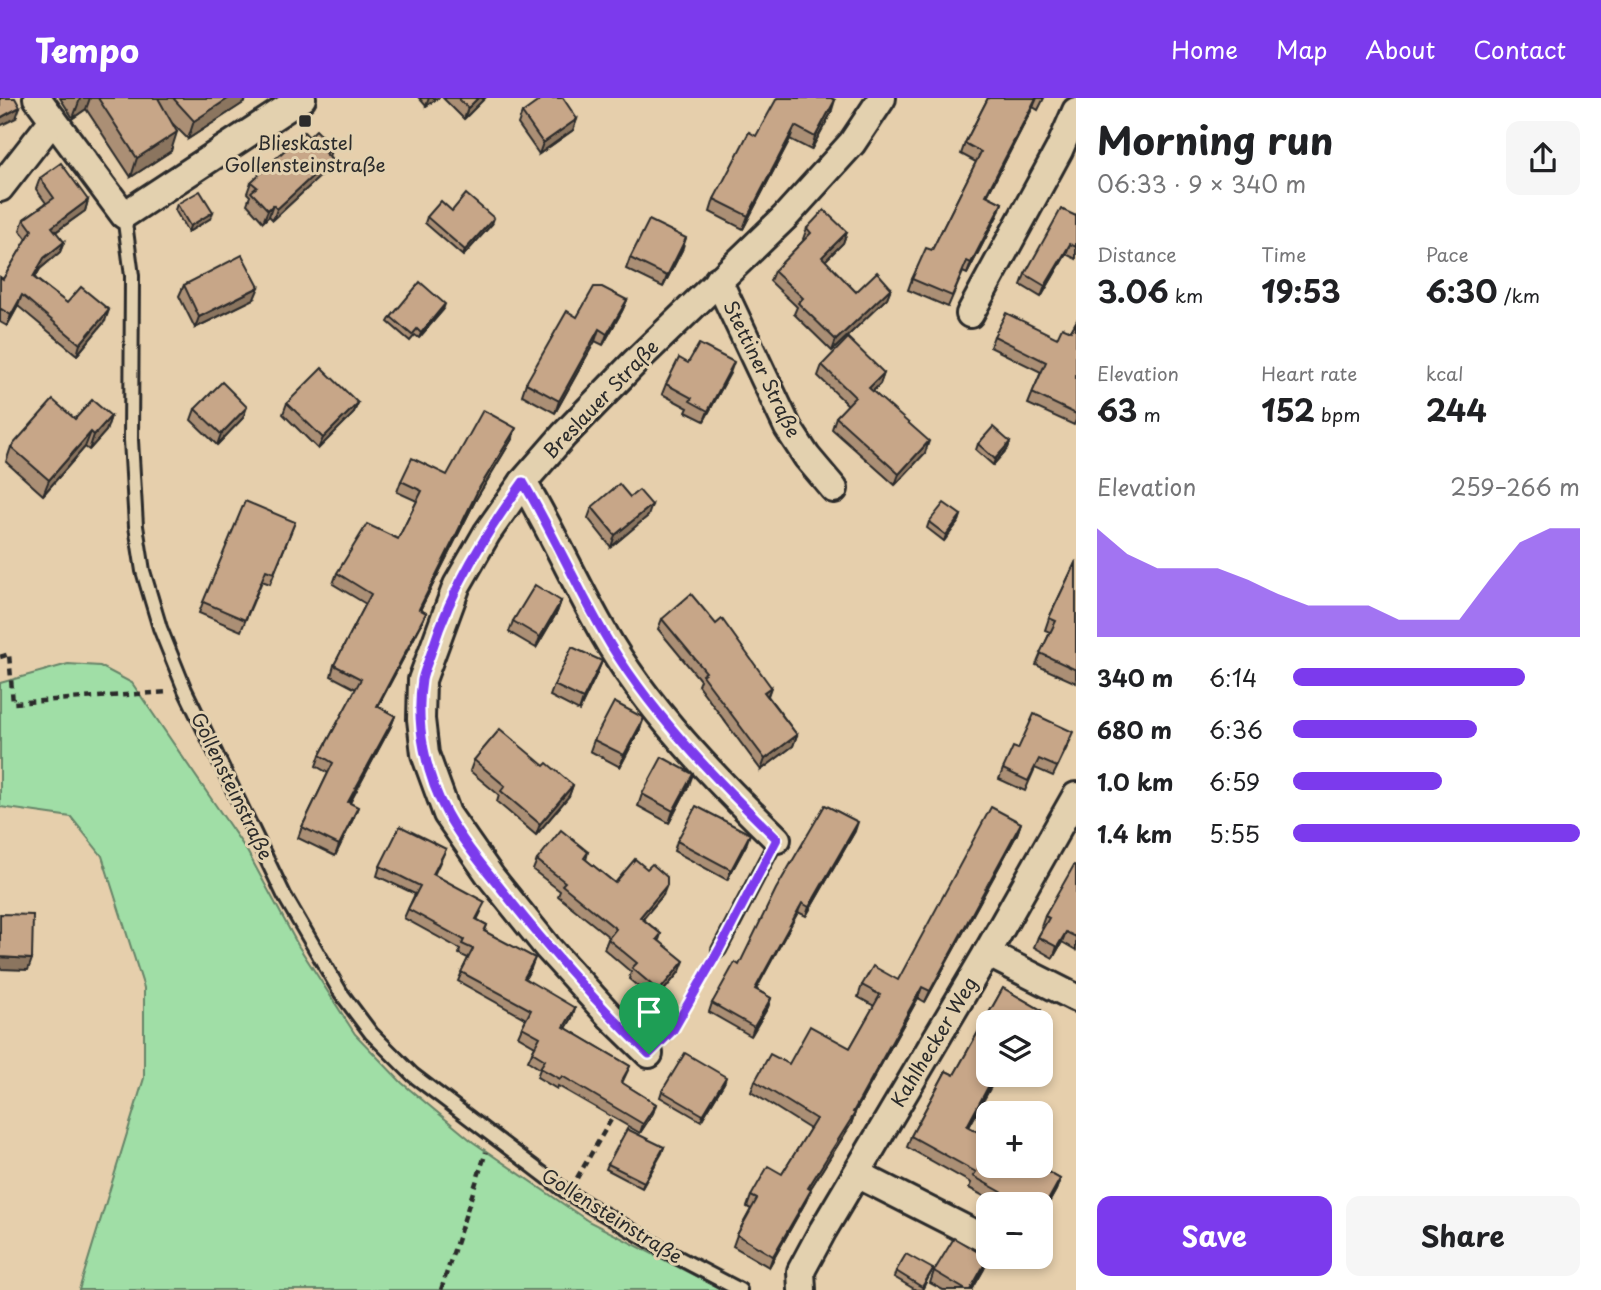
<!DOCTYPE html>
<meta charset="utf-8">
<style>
:root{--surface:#fff;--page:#f6f6f6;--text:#202124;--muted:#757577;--accent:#7c3aed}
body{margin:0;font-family:"Playpen Sans",sans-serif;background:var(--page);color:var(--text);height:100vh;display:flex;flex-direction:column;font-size:26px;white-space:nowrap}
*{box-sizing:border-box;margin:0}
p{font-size:23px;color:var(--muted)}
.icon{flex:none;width:38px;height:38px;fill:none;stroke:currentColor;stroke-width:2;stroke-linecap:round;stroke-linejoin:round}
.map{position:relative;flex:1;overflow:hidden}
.panel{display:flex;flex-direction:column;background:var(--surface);width:525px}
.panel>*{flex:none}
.controls{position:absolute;left:976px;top:912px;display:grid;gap:14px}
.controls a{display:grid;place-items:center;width:77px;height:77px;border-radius:14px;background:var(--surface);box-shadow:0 4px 10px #0003;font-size:35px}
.pin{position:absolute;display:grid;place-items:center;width:60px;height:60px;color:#fff;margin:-72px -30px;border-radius:50% 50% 50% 0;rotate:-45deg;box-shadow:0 0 7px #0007}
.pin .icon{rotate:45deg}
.round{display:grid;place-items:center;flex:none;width:74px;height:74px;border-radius:14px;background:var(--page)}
.overview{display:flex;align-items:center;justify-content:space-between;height:119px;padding:0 21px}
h1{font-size:38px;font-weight:700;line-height:52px}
.figures{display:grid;grid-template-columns:repeat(3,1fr);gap:10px;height:119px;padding:7px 21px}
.figures div{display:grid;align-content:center}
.figures b{font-size:30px;font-weight:700}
.figures small{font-size:19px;font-weight:400}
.figures p{font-size:19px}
.chart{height:196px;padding:14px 21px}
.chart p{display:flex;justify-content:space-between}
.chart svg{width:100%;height:126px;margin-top:7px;fill:var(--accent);opacity:.7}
.action{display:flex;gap:14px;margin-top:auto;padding:14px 21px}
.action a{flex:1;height:80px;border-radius:14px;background:var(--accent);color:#fff;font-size:28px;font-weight:700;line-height:80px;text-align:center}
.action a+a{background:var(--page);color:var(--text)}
ul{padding:0 21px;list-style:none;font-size:23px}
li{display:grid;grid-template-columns:112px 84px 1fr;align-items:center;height:52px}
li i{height:18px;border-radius:9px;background:var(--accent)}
header{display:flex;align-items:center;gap:42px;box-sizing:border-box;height:98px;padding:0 35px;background:var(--accent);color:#fff}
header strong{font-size:33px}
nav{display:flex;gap:38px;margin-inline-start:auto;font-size:24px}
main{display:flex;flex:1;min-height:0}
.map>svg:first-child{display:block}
</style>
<header>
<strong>Tempo</strong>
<nav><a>Home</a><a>Map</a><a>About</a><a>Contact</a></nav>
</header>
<main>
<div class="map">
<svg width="1076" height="1192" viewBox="0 0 1076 1192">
<rect width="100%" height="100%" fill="#e6cfac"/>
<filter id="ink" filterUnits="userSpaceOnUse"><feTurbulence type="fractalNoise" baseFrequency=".0143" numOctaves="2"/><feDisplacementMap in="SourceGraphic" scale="14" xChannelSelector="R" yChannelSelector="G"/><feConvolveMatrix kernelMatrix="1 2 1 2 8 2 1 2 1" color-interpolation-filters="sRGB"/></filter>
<g filter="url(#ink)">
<polygon fill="#a0dea6" stroke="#668468" stroke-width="2" points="68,566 100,568 132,585 247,753 299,849 355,936 402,985 473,1044 588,1123 723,1192 79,1192 144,980 144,890 102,758 71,719 0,709 0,585"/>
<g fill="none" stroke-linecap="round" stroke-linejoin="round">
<g stroke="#2b2b2b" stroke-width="18">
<g id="service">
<polyline points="124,117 132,178 131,342 136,428 143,473 160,530 185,592 284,797 341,895 371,935 413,977 568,1095 677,1159 740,1192"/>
<polyline points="719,852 777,741"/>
</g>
</g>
<g stroke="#2b2b2b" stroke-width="32">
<g id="minor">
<polyline points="37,0 124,117 302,0"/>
<polyline points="0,90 53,22"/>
<polyline points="718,182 788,330 807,359 834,391"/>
<polyline points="970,216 1059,52 1076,13"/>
<path d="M 523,384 C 552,433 575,485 603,534 C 646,610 715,681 777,741"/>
<polyline points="987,855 1076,900"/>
<polyline points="649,956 609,917 548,850 491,779 447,716 425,656 421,621 422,582 457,487 487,435 523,384 564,337 636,263 785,119 852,45 882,0"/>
<polyline points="857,1076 989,1143"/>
<polyline points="802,1192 801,1173 823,1132 987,855 1076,698"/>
</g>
</g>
<g stroke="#2b2b2b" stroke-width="4.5" stroke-dasharray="7 5" stroke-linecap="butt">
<polyline points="0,559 9,556 13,605 167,594"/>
<polyline points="667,938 710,868"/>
<polyline points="577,1080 615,1015"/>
<polyline points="441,1192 486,1054"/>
</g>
<use href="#service" stroke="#e3d1af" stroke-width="12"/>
<use href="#minor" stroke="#e3d1af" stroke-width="26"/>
</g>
<g fill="#ab8f75" stroke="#2b2b2b" stroke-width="2">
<polygon points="60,0 246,0 245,4 188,41 172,25 171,53 131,79 86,11 73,20"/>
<polygon points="419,0 438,0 426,8"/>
<polygon points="443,0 485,0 464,21"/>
<polygon points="988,0 1044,0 1038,12 1033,9 987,98 1002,105 998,116 967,176 963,174 948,209 908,192 912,181 932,152 976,64 961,56 965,45"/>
<polygon points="522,15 577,21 573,32 539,56 518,26"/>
<polygon points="831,15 811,52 790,41 743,131 710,114 714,101 756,38"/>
<polygon points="309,39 332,49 329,59 327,72 273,122 269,118 263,124 247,106 250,98 247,95 251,84"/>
<polygon points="40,80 88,102 85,113 56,134 64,144 60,154 40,171 35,180 67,205 105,223 77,257 18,208 7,228 0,224 0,179 3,181 27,141 20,132 24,121 46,105 36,91"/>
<polygon points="177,106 211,120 188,134 175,112"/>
<polygon points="1076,118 1076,161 1066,156 1041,199 1021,187 1025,176"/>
<polygon points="427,119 492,126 463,158 425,125"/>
<polygon points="807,130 847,134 843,145 825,163 856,194 891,190 887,200 832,253 794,216 797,209 770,183 774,173 804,142 803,141"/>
<polygon points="682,152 663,189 626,171 630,160"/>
<polygon points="184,187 254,201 195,230 179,198"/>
<polygon points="627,202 622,213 603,247 595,243 555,315 522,297 526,285 577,219"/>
<polygon points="443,212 419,240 415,237 410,243 388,224 391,219"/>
<polygon points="1076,224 1076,322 1074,327 1028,306 1041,274 990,249 994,238 1057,240 1071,233"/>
<polygon points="688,265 730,275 704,323 686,314 688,310 662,296 666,286"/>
<polygon points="822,267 884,275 880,286 873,293 925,355 895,387 832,331 836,319 848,307 818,278"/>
<polygon points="287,305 358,305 353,316 318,351 283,316"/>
<polygon points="195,311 243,320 217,347 191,322"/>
<polygon points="111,318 106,333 89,352 85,349 43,397 6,364 11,349 75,321"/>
<polygon points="512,341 475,403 420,512 426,515 422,525 378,608 395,618 391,628 350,705 354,719 335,758 298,740 302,729 328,675 316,668 320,657 356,591 331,578 334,567 366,506 333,486 337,475 398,441 417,403 397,394 401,383 447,377"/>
<polygon points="1010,344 1008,350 993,367 976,352 978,346"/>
<polygon points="630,399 648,418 611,449 588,420 592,409"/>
<polygon points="961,417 959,423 944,443 927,430 929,424"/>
<polygon points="295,424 270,486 262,483 241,533 199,515 203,504"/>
<polygon points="1076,463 1076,585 1036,567 1050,534 1045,532 1049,520"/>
<polygon points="561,503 557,514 536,550 509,534 513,523"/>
<polygon points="662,521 771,589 768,598 797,637 793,648 761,672 698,587 700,582 658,531"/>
<polygon points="602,563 597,575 579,613 550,598 554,587"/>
<polygon points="640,631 620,669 590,653 594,642"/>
<polygon points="1070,643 1053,678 1035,670 1025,693 999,681 1003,671 1018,651"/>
<polygon points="474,662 544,668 573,687 569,698 536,737 497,704 499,697 470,673"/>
<polygon points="689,687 669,725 638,708 642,696"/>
<polygon points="1021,725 1017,736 925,904 918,900 855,1014 851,1026 810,1091 806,1103 769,1169 733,1148 737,1137 751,1111 747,1109 751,1098 782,1076 810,1031 751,994 755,983 789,966 850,950 874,908 858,899 862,887 898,882"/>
<polygon points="855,733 806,818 798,814 756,891 771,900 768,909 751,938 709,914 712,905 739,867"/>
<polygon points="677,743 746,747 727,782 674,753"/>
<polygon points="446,751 434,777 481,814 477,822 487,827 485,833 531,870 525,881 572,920 566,930 630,968 622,985 656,1006 653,1015 640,1035 558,988 557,991 537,979 540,971 528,963 535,948 518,938 522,929 526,921 458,883 468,860 459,856 460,851 404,820 408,811 415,796 377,778 380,768"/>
<polygon points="588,754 586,762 615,785 663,797 643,821 661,836 659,842 680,873 655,903 629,881 631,874 604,851 609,839 558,798 560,793 533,772 537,762"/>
<polygon points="1076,768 1076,852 1062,844 1053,860 1034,849 1038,839 1043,830 1041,829 1045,818"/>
<polygon points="1003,890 1041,912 1037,924 989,924 989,976 1008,976 1005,982 997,978 969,1029 989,1040 989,1068 1037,1068 1060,1081 1056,1092 1041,1119 1041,1106 998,1106 969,1090 971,1085 907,1049 911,1038 946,973 954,977"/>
<polygon points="724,985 701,1023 660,999 662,993"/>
<polygon points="664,1049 642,1090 606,1071 608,1066"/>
<polygon points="933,1171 922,1192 916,1192 894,1179 896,1173"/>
<polygon points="984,1171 972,1192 943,1192 930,1185 934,1173"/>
</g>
<g fill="#8b745f" stroke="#2b2b2b" stroke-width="2">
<polygon points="81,0 90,0 86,11 73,20 80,1"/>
<polygon points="229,0 246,0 245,4 188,41 194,23"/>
<polygon points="429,0 438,0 426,8"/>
<polygon points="478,0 485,0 464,21 468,10"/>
<polygon points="1037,0 1033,9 982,108 986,97"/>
<polygon points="835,2 831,15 811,52 815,39"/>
<polygon points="20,9 16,20 0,28 0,20"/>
<polygon points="577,21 573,32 539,56 543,45"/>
<polygon points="795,28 790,41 743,131 748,118"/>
<polygon points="177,34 171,53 131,79 137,60"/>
<polygon points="331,61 327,72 273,122 277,111"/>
<polygon points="88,102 85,113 48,139 52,129"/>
<polygon points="1002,105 998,116 967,176 971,165"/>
<polygon points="273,107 269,118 263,124 268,112"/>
<polygon points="213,114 211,120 188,134 190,128"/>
<polygon points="494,120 492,126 463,158 465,152"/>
<polygon points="847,134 843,145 818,170 822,159"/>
<polygon points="686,140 682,152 663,189 667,178"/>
<polygon points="64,144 60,154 40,171 29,189 33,179 44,160"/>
<polygon points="1070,146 1066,156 1041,199 1045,188"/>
<polygon points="259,189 254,201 195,230 199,219"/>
<polygon points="891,190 887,200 832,253 836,242"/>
<polygon points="22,197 18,208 7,228 11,217"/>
<polygon points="627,202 622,213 603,247 607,236"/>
<polygon points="445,206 443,212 419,240 421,235"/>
<polygon points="109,212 105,223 77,257 80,246"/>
<polygon points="599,231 595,243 555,315 559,303"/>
<polygon points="734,264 730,275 704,323 708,313"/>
<polygon points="884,275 880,286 865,301 869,290"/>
<polygon points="358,305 353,316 318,351 323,340"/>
<polygon points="247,309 243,320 217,347 221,336"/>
<polygon points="111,318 106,333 89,352 94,337"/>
<polygon points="516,330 512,341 475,403 415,522 419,511 478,392"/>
<polygon points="91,334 85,349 43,397 49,382"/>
<polygon points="929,343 925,355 895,387 899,376"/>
<polygon points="1010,344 1008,350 993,367 995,361"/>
<polygon points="652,407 648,418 611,449 615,437"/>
<polygon points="961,417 959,423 944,443 946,437"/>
<polygon points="561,503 557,514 536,550 540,539"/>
<polygon points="426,515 422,525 373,618 377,608"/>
<polygon points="602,563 597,575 579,613 583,601"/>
<polygon points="771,589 767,599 764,594"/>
<polygon points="395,618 391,628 344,715 348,704"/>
<polygon points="644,620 640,631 620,669 624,657"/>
<polygon points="797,637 793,648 761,672 765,661"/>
<polygon points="693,676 689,687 669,725 673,713"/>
<polygon points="573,687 569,698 536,737 540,726"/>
<polygon points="358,709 354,719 335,758 339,747"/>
<polygon points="858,724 855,733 806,818 809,809"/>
<polygon points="1021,725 1017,736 925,904 930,893"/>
<polygon points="750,736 746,747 727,782 731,772"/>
<polygon points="667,787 663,797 636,829 640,819"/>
<polygon points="802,805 798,814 752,899 755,891"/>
<polygon points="1066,834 1062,844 1053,860 1057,849"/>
<polygon points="0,859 32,861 28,872 0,871"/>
<polygon points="535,860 531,870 520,890 524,880"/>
<polygon points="684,863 680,873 655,903 659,893"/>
<polygon points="922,889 918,900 851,1021 855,1015 851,1026 804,1101 808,1090 853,1014"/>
<polygon points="771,900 768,909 751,938 754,929"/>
<polygon points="575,910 572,920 561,939 564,929"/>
<polygon points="995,976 997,976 963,1040 967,1028"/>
<polygon points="726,979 724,985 701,1023 703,1017"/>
<polygon points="656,1006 653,1015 640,1035 643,1026"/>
<polygon points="664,1049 662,1055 642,1090 644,1084"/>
<polygon points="1060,1081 1056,1092 1041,1119 1041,1115"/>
<polygon points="811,1092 806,1103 769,1169 773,1158"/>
<polygon points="988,1160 984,1171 972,1192 970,1192"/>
</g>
<g fill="#c7a688" stroke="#2b2b2b" stroke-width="2">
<polygon points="0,0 15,0 20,9 0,20"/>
<polygon points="98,0 158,0 177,34 137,60"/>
<polygon points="173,0 229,0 194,23"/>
<polygon points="458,0 478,0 468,10"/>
<polygon points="543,0 563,0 577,21 543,45 522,15"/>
<polygon points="777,0 831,0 835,2 815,39 795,28 748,118 714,101 749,34 756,38"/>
<polygon points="988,0 1036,0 986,97 1002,105 971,165 967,163 952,198 912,181 926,150 932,152 981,54 965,45"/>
<polygon points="316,32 332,49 326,56 331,61 277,111 273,107 268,112 251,94 257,89 251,84 304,34 309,39"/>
<polygon points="61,65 88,102 52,129 64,144 44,160 33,179 67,205 81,189 109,212 80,246 22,197 11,217 1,211 0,213 0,179 3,181 32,132 24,121 54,100 40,80"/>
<polygon points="200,93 213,114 190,128 177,106"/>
<polygon points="466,96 494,120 465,152 427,119 441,103 452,113"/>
<polygon points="1061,111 1076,118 1076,149 1070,146 1045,188 1025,176"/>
<polygon points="824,112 847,134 822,159 856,194 877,174 891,190 836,242 798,205 803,200 774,173 811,135 807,130"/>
<polygon points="649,122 686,140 667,178 630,160"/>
<polygon points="242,157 259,189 199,219 184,187"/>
<polygon points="420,184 445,206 421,235 417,231 412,237 391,219"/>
<polygon points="594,189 602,189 627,202 607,236 599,231 559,303 526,285 567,213 577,219"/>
<polygon points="1006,215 1057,240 1062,229 1071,233 1076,224 1076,316 1032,295 1046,264 994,238"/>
<polygon points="848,240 884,275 869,290 929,343 899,376 836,319 855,299 822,267"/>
<polygon points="699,246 734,264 708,313 690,303 692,300 666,286 679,260 688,265"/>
<polygon points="322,270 358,305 323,340 287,305"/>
<polygon points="222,284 247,309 221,336 195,311"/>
<polygon points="53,302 75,321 92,302 111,318 94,337 91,334 49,382 11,349"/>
<polygon points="483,312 516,330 478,392 454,441 419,511 426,515 377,608 395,618 348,704 358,709 339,747 302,729 333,665 320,657 361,581 334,567 371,496 337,475 367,426 398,441 422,393 401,383 412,360 447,377"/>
<polygon points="993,329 1010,344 995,361 978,346"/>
<polygon points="619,386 630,399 639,392 652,407 615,437 592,409"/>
<polygon points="245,403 295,424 274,475 266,472 245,522 203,504"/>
<polygon points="944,405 961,417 946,437 929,424"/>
<polygon points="1076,463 1076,572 1040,555 1056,523 1049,520"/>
<polygon points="535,487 561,503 540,539 513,523"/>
<polygon points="691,496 716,526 722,521 771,589 764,594 797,637 765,661 702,577 706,574 662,521"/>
<polygon points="572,549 602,563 583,601 554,587"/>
<polygon points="614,604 644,620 624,657 594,642"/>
<polygon points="1034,616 1073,634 1057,669 1039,661 1028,683 1003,671 1013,649 1018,651"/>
<polygon points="500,631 544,668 547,665 573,687 540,726 501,693 505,688 474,662"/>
<polygon points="662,659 693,676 673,713 642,696"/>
<polygon points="825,707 858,724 809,809 802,805 755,891 771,900 754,929 712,905 735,864 739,867 776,791"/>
<polygon points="696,708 750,736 731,772 677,743"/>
<polygon points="991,709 1021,725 930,893 922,889 853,1014 855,1015 808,1090 811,1092 773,1158 737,1137 757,1101 751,1098 768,1068 782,1076 816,1021 755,983 770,956 789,966 810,928 850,950 880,897 862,887 873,868 898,882"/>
<polygon points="400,728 446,751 433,776 485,804 476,821 487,827 484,833 535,860 524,880 575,910 564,929 630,968 621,984 656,1006 643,1026 562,978 560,981 540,970 545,962 532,954 540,939 522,929 531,912 461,874 473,851 462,846 464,842 408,811 420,788 380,768"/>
<polygon points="561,732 588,754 584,760 615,785 635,761 647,771 652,766 667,779 667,787 640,819 661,836 657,841 684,863 659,893 632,870 637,865 608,841 616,831 562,787 565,784 537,762"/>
<polygon points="1074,767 1076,768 1076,839 1066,834 1057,849 1038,839 1049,820 1045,818"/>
<polygon points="0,816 33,817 32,861 0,859"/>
<polygon points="1003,890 1041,912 1035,924 989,924 989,976 995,976 967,1028 989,1040 989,1068 1037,1068 1060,1081 1041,1115 1041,1106 1023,1106 973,1078 976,1074 911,1038 946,973 954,977"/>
<polygon points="685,955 726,979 703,1017 662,993"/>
<polygon points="627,1031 664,1049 644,1084 608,1066"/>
<polygon points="954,1140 988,1160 970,1192 966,1192 934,1173"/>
<polygon points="906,1156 933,1171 922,1189 896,1173"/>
</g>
</g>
<g fill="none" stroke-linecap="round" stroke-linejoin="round" filter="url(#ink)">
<g stroke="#fff" stroke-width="14">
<path id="route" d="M 523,384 C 552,433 575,485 603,534 C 646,610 715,681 777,741 L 719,852 L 673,932 L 649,956 C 599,908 554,857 510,802 C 489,775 464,747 447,716 C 426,678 415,626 422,582 C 424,572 429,562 432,552 C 452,489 485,437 523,384 Z"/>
</g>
<use href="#route" stroke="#7c3aed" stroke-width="9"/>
</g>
<rect fill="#2b2b2b" stroke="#e3d1af" stroke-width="2.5" x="298" y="16" width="14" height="14" rx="3.5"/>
<g text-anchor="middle" stroke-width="6" stroke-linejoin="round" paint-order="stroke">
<g font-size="19" fill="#2b2b2b" stroke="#e3d1af">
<text x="305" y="52">Blieskastel<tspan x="305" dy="22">Gollensteinstraße</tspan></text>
</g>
<g font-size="19" fill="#2b2b2b" stroke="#e3d1af">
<text transform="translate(762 271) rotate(64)" y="7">Stettiner Straße</text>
<text transform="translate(601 301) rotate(-46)" y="7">Breslauer Straße</text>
<text transform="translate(232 688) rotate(64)" y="7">Gollensteinstraße</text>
<text transform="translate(934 944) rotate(-59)" y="7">Kahlhecker Weg</text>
<text transform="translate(612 1118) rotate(32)" y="7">Gollensteinstraße</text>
</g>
</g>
</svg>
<div class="controls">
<a><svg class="icon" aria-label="layers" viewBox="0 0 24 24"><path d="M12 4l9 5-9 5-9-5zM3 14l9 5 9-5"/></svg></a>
<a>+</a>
<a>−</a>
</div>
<div class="pin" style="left:649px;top:956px;background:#1e9e55"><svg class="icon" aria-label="arrive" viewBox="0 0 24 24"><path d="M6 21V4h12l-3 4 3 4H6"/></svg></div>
</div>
<section class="panel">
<div class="overview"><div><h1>Morning run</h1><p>06:33 · 9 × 340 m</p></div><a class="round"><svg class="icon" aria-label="share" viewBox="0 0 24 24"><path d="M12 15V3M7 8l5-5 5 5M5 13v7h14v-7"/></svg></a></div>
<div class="figures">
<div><p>Distance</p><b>3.06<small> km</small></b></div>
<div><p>Time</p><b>19:53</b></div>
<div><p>Pace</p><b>6:30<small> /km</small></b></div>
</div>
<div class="figures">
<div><p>Elevation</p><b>63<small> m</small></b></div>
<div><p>Heart rate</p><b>152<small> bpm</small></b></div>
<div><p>kcal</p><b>244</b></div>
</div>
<div class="chart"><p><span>Elevation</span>259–266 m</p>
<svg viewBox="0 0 160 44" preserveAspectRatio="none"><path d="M0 44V6L10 15L20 20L30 20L40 20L50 24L60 29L70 33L80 33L90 33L100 38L110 38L120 38L130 24L140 11L150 6L160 6V44z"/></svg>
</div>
<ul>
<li><b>340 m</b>6:14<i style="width:81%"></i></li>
<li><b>680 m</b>6:36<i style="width:64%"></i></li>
<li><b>1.0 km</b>6:59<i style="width:52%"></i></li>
<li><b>1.4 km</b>5:55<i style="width:100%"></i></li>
</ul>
<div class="action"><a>Save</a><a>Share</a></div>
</section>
</main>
